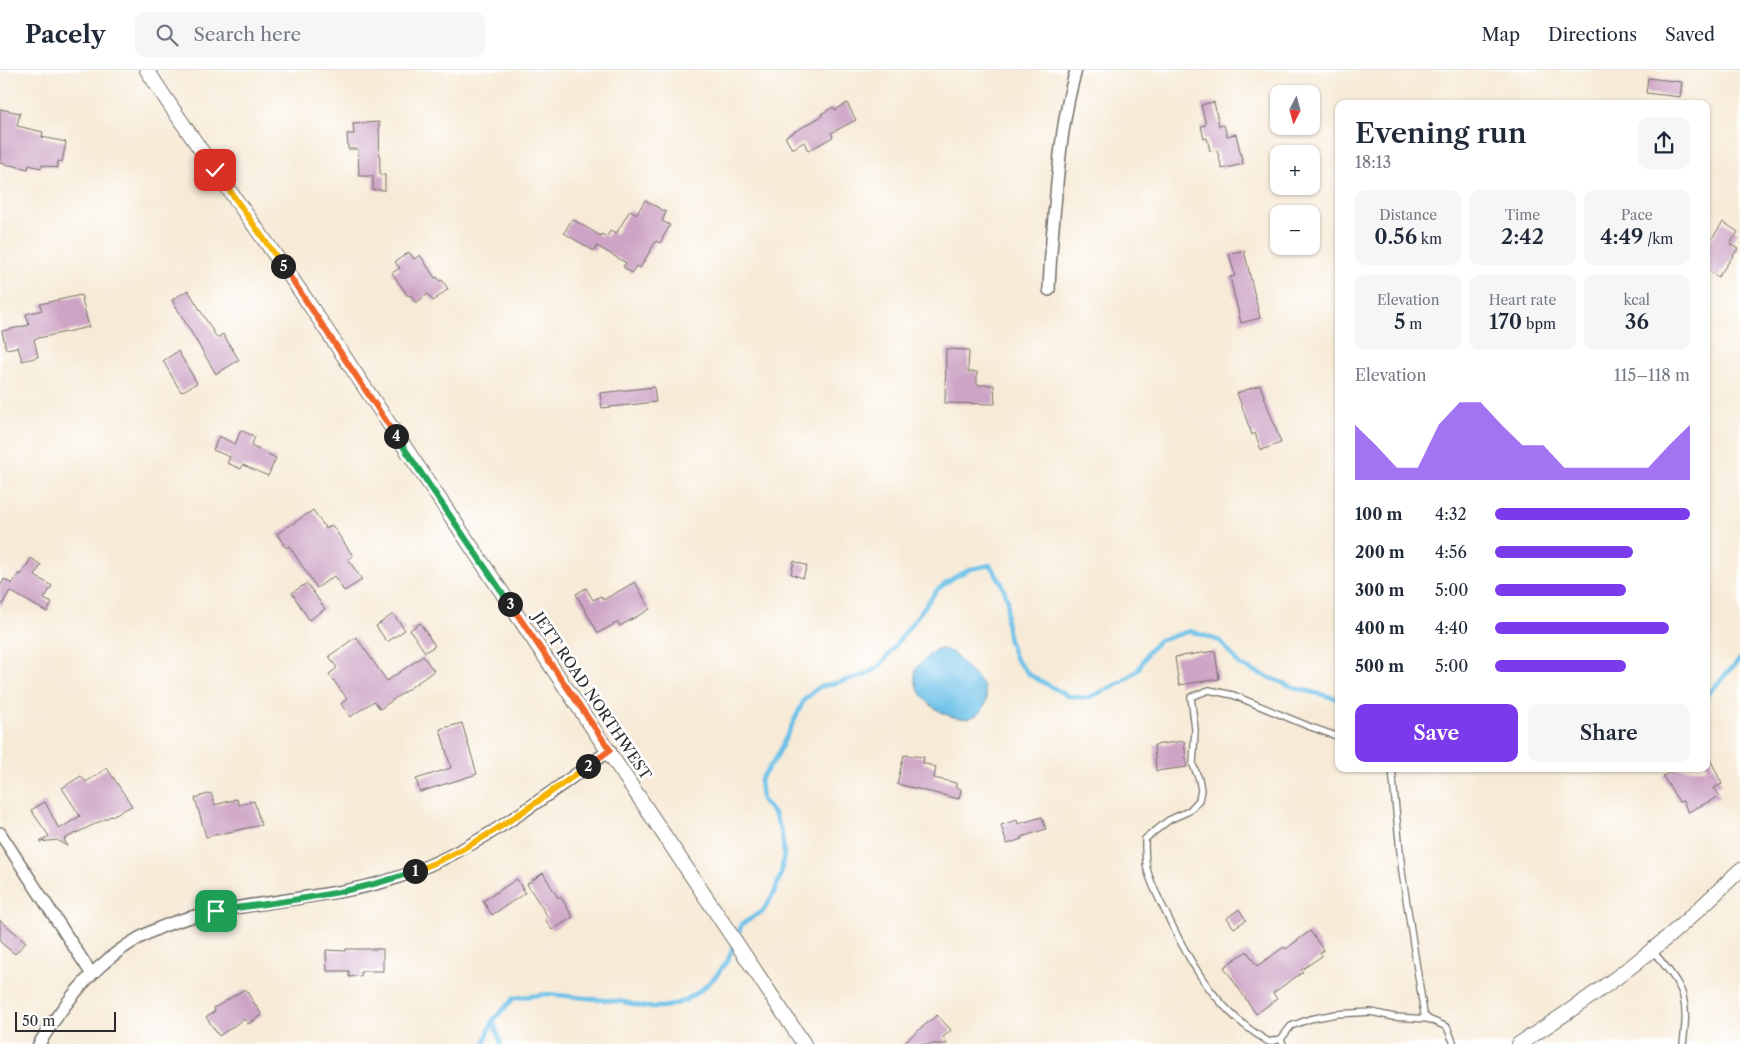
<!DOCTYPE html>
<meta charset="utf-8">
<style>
:root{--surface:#fff;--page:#f6f6f7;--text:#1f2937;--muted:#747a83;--line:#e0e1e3;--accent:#7c3aed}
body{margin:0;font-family:"Libre Caslon Text",serif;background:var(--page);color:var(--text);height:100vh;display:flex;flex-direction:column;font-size:19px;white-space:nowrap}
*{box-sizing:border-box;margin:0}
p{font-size:16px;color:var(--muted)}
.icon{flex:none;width:28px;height:28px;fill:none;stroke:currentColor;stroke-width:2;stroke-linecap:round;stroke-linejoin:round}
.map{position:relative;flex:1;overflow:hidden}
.details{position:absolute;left:1335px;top:30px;width:375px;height:672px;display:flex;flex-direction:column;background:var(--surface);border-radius:10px;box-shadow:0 1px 4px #0004}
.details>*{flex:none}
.needle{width:32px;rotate:186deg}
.tools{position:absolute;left:1270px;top:15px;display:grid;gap:10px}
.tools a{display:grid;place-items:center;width:50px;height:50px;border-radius:10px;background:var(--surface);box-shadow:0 1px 4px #0004;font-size:25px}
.scale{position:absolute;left:15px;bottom:12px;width:101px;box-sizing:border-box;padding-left:5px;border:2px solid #2b2b2b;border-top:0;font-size:14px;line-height:18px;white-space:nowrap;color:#2b2b2b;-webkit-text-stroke:4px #fff;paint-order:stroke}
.pin{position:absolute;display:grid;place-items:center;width:42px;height:42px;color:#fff;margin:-21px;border-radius:10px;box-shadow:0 2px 8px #0006}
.km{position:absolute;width:25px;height:25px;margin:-12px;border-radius:50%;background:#222;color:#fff;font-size:14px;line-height:25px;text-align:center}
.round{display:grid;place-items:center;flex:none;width:52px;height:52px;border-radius:10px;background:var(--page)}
.summary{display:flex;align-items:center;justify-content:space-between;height:85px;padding:0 20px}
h1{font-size:28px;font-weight:600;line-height:38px}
.figures{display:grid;grid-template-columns:repeat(3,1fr);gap:8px;height:85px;padding:5px 20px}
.figures div{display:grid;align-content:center;border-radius:10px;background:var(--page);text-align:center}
.figures b{font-size:21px;font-weight:600}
.figures small{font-size:14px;font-weight:400}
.figures p{font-size:14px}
.chart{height:140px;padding:10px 20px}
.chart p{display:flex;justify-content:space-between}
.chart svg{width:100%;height:90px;margin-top:5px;fill:var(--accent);opacity:.7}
.button{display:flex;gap:10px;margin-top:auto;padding:10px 20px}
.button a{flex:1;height:58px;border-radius:10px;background:var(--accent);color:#fff;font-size:20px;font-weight:600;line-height:58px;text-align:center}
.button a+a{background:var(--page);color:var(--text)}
ul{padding:0 20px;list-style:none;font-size:16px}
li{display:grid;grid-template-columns:80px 60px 1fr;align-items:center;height:38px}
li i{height:12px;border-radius:6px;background:var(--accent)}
header{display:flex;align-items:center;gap:30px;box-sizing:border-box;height:70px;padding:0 25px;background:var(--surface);border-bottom:1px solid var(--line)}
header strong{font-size:24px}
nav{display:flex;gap:28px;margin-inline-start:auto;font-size:18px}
.search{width:350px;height:45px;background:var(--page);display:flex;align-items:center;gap:12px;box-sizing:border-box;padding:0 18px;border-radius:10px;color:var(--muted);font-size:19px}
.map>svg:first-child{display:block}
</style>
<header>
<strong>Pacely</strong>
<div class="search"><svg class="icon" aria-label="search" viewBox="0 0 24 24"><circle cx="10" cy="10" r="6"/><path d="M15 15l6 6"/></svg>Search here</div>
<nav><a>Map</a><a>Directions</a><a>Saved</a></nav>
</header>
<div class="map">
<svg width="1740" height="974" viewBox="0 0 1740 974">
<rect width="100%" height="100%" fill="#fff"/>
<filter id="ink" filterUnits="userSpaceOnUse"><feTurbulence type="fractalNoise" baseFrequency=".02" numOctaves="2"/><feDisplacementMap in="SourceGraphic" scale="10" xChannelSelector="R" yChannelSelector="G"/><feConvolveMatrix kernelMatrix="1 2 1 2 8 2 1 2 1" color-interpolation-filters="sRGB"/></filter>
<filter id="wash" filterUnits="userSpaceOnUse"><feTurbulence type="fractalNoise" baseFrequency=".0096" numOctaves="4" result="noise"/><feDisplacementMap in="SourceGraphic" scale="20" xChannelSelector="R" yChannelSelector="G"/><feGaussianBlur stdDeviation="1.12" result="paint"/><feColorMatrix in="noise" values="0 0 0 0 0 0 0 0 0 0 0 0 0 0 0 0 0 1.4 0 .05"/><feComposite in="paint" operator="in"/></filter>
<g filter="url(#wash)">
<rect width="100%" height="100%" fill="#f7ead6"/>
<path fill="#6bc0e8" stroke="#4b768a" d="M 937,579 L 942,579 L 952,582 L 983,615 C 987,623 988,632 982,640 C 961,666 903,626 917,597 C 919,594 923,591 925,589 C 929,585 932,582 937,579 Z"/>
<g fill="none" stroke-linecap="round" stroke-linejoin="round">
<g stroke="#6bc0e8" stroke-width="4.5">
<polyline points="1706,626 1740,589"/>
<polyline points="737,867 742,854 763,841 774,823 781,804 784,784 782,764 775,745 762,730 760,710 776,688 804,630 819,617 863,606 880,596 937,520 953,508 971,499 990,495 1001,512 1008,531 1006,551 1009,571 1016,590 1030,605 1068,626 1088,628 1122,612 1138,600 1148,582 1158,571 1190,561 1220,571 1240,595 1258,603 1296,618 1339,629"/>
<polyline points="493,950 501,974"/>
<polyline points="484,974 493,950 514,928 548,924 624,932 644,937 664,937 684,931 701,920 716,906 728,890 734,874"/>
</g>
</g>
<g id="blocks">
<g fill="#cda4c5">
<polygon points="1648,8 1682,12 1680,27 1646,23"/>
<polygon points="1214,32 1219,56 1224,55 1227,66 1236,64 1243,94 1222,99 1217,80 1210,81 1207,68 1204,69 1201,56 1206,55 1201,35"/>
<polygon points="847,33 856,50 831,63 833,67 808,81 804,72 792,79 785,67 822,46 821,44 833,37 835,40"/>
<polygon points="0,39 20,43 17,56 43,62 42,67 66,72 62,92 58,91 57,98 42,95 41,98 29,95 28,99 0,93"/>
<polygon points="379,52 380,105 385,105 385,120 373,120 373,106 359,106 358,79 348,79 347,64 354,64 353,54"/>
<polygon points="645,130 666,142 662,151 670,155 660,173 656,171 640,198 636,196 632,203 623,197 626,193 597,176 594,181 564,163 572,149 601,166 602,164 607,167 610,161 616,164 630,140 637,144"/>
<polygon points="1723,152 1738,162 1730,174 1738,179 1718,207 1706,199 1706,177"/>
<polygon points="1244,180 1260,248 1241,253 1230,207 1235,206 1229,184"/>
<polygon points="409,182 414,189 420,185 435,208 437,207 440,211 442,210 448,219 433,231 428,224 416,233 411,225 408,226 392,203 400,198 395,192"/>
<polygon points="188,220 217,268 223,264 239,290 216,304 172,230"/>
<polygon points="81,225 89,257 34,269 38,287 22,291 18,277 6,279 2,261 29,255 26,244 42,240 40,234"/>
<polygon points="946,279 969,280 968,302 977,302 977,315 994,315 995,334 945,333"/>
<polygon points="178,281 197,313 181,322 163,291"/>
<polygon points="1260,315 1281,373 1261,380 1255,363 1252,365 1237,323"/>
<polygon points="654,317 656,332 602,338 600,323"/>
<polygon points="241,360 255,367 251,376 276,388 268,406 243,395 241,399 227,393 230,387 213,380 219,366 235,374"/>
<polygon points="313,440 326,459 332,455 353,486 348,489 362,510 344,521 334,506 317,518 289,476 286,478 277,464"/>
<polygon points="31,488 41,495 35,506 52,516 44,529 52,533 47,542 10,521 0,538 0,517 4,509 12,514 19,503 21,505"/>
<polygon points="794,491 807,496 803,508 791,504"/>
<polygon points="635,512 650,539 620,556 618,552 598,563 576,524 586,518 593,530 601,526 603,530"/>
<polygon points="307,513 325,539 309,550 292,523"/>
<polygon points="393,544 405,560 387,572 376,556"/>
<polygon points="420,553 435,576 425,582 410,560"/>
<polygon points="356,567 387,611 423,586 434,601 380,639 374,631 350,647 341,634 347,629 329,604 337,598 329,586"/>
<polygon points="1215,581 1219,609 1179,615 1175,587"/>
<polygon points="462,653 477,704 420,722 416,709 451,698 440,659"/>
<polygon points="1184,671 1187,697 1156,701 1154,675"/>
<polygon points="1706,681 1722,714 1714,718 1720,726 1688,742 1683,731 1679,732 1663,706 1677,699 1706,699"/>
<polygon points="904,685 924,687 923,693 936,697 934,708 956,713 956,717 961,719 959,729 897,714"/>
<polygon points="107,698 132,736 64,769 67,776 57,770 40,772 49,766 31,740 45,732 59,759 80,746 62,718 81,706 86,712"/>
<polygon points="211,723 215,735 237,729 239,735 254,731 261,755 206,767 195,728"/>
<polygon points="1042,747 1046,759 1022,767 1022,769 1007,774 1001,755 1017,750 1018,754"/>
<polygon points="543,803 558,828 560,826 573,847 552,860 545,849 548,847 527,814"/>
<polygon points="517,809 525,823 492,845 483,831"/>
<polygon points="1239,839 1246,850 1234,858 1227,848"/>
<polygon points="0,850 26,872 15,884 0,872"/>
<polygon points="1310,861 1324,881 1320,883 1322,886 1301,900 1303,902 1273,923 1277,929 1256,944 1224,897 1247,881 1257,896 1284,877 1286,879"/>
<polygon points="346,879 383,879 383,901 361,901 361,906 349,907 349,901 327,901 326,880 346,881"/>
<polygon points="245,919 262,945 248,954 244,949 219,966 206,947 215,941 214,938"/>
<polygon points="937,945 951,960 943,967 947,974 902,974"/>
</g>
</g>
</g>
<g filter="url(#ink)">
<use href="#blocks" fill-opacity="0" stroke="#726e67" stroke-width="1"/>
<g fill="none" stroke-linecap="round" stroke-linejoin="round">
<g stroke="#726e67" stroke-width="8">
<g id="service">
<polyline points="1392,699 1402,802 1424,944 1428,949 1447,957 1454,974"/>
<path d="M 1652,880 C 1662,892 1679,911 1683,926 C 1687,942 1685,958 1683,974"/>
<path d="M 1281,969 L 1269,972 C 1219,943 1193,899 1169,849 C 1161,833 1152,817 1147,799 C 1145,790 1145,779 1145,769 L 1169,750 L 1189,741 L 1199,730 L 1201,720 L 1199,709 L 1193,695 L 1195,659 L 1191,627 L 1209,620 L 1233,625 L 1308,656 L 1339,667"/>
<polyline points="1283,974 1281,969 1291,956 1310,949 1336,944 1371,942 1394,947 1428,949"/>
</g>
</g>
<g stroke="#726e67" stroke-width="14">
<g id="minor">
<path d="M 1049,220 C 1050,188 1053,156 1056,124 C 1060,82 1064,41 1076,0"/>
<polyline points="0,763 91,903"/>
<path d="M 39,974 C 75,915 116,869 184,849 C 222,838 262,834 300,828 C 331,823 362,819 393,809 C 474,783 541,729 610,680"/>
</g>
</g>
<g stroke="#726e67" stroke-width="16">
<g id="tertiary">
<path d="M 147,0 C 197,78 253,152 305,228 C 471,477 639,725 804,974"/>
<path d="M 1519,974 C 1563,946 1606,917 1647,884 C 1680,858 1710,829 1740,800"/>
</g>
</g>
<use href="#service" stroke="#fff" stroke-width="5.5"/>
<use href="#minor" stroke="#fff" stroke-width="11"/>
<use href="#tertiary" stroke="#fff" stroke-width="14"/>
</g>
</g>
<g fill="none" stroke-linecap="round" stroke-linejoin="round" filter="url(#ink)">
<g stroke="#fff" stroke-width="10">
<path id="split-1" d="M 216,841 C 283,831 351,825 415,801"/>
</g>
<g stroke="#fff" stroke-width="10">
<path id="split-2" d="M 415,801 C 479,777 533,734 588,696"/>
</g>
<g stroke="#fff" stroke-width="10">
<polyline id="split-3" points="510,534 610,680 588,696"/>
</g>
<g stroke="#fff" stroke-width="10">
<polyline id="split-4" points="396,366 510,534"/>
</g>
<g stroke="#fff" stroke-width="10">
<polyline id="split-5" points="283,196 396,366"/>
</g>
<g stroke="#fff" stroke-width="10">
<polyline id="split-6" points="215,100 283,196"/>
</g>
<use href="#split-1" stroke="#22a559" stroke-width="6"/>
<use href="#split-2" stroke="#f5b400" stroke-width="6"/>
<use href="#split-3" stroke="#f0652b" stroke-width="6"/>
<use href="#split-4" stroke="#22a559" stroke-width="6"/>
<use href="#split-5" stroke="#f0652b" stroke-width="6"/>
<use href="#split-6" stroke="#f5b400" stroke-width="6"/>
</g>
<g text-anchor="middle" stroke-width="5" stroke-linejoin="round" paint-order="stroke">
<g font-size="15" fill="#2b2b2b" stroke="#fff">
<text transform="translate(592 626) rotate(56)" y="5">JETT ROAD NORTHWEST</text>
</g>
</g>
</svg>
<div class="tools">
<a><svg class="needle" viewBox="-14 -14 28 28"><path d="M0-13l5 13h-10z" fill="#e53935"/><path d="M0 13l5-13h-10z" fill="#747a83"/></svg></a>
<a>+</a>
<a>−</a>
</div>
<div class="scale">50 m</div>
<div class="pin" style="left:216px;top:841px;background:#1e9e55"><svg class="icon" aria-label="arrive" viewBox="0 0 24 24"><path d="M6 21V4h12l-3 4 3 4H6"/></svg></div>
<div class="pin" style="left:215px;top:100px;background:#d93025"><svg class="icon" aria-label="check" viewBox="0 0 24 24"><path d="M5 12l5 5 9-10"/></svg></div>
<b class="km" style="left:415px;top:801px">1</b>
<b class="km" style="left:588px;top:696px">2</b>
<b class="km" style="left:510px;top:534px">3</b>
<b class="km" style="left:396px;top:366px">4</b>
<b class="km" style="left:283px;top:196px">5</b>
<section class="details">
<div class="summary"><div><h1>Evening run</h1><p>18:13</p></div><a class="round"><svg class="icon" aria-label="share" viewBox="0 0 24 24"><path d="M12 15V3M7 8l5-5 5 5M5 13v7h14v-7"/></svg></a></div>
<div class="figures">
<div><p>Distance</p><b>0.56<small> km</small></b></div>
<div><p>Time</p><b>2:42</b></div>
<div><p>Pace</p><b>4:49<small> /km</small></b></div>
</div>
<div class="figures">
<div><p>Elevation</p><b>5<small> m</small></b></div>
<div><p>Heart rate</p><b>170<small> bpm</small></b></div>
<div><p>kcal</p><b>36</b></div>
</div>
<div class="chart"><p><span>Elevation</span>115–118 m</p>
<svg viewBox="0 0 160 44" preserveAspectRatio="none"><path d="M0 44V17L10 27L20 38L30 38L40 17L50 6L60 6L70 17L80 27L90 27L100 38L110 38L120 38L130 38L140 38L150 27L160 17V44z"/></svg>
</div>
<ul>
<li><b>100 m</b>4:32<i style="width:100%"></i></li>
<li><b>200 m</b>4:56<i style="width:71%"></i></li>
<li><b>300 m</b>5:00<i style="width:67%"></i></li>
<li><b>400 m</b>4:40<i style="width:89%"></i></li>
<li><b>500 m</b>5:00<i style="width:67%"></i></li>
</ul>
<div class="button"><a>Save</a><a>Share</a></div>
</section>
</div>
